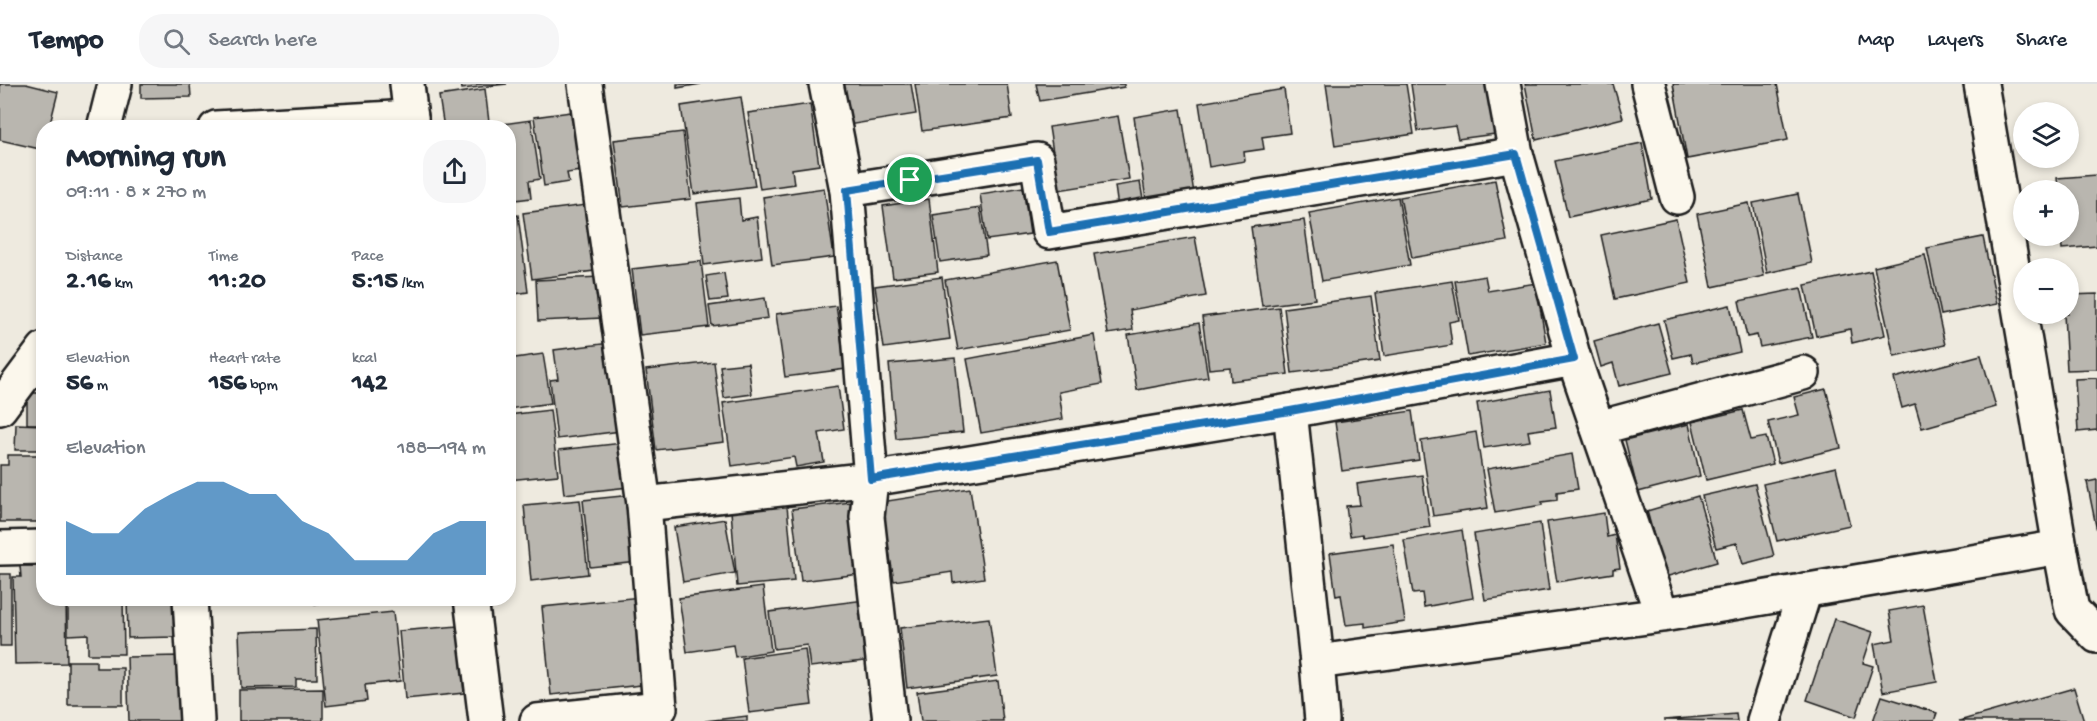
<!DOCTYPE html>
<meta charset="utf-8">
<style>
:root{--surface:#fff;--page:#f6f6f7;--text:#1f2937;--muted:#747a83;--line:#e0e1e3;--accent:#1f6fb2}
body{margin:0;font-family:"Gochi Hand",sans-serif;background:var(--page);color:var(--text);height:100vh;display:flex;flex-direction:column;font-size:22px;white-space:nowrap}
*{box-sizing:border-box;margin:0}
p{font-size:20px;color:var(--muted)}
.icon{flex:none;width:33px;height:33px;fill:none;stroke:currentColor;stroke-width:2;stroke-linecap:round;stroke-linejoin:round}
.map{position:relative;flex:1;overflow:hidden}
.panel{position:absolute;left:36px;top:36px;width:480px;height:486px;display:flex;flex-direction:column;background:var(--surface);border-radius:24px;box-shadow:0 3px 9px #0003}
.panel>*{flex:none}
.fabs{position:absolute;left:2013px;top:18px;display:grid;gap:12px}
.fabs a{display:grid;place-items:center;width:66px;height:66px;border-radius:50%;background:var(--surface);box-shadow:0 3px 9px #0003;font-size:30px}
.pin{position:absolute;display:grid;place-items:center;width:51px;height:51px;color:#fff;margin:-26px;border:3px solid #fff;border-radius:50%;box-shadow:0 2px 6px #0007}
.round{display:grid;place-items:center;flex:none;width:63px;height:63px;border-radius:24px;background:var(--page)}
.head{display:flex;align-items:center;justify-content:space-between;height:102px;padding:0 30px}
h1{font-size:33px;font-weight:700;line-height:45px}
.metrics{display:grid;grid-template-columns:repeat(3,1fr);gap:9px;height:102px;padding:6px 30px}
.metrics div{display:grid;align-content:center}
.metrics b{font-size:26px;font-weight:700}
.metrics small{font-size:16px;font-weight:400}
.metrics p{font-size:16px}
.chart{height:168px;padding:12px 30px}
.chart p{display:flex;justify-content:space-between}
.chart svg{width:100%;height:108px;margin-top:6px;fill:var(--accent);opacity:.7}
header{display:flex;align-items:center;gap:36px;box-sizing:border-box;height:84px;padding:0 30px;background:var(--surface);border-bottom:2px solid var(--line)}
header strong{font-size:28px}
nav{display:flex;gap:33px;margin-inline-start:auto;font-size:21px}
.search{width:420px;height:54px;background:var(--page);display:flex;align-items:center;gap:15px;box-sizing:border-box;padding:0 21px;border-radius:24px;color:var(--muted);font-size:22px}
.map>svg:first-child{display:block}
</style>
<header>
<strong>Tempo</strong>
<div class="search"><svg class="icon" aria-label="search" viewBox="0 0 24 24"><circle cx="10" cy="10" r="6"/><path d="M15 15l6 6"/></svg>Search here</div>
<nav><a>Map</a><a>Layers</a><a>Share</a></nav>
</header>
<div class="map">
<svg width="2097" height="637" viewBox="0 0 2097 637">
<rect width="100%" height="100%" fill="#eeeadf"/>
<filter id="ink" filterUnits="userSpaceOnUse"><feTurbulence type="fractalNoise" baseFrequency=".0167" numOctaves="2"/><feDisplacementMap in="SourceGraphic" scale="12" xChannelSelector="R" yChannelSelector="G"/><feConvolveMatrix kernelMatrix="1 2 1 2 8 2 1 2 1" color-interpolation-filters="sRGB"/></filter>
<g filter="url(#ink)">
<g fill="#b9b6af" stroke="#1c1c1c" stroke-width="1.5">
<polygon points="0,0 26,0 58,8 49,44 44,44 44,66 0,56"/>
<polygon points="141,0 190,0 191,13 141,14"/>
<polygon points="461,0 507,0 462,5"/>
<polygon points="677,0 701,0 677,4"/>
<polygon points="841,0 911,0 916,30 848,41"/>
<polygon points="915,0 1007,0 1012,34 922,47"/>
<polygon points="1036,0 1124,0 1124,3 1040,17"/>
<polygon points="1326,0 1406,0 1414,50 1335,62"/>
<polygon points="1411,0 1487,0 1495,50 1458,55 1455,42 1418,47"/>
<polygon points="1525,0 1613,0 1623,34 1536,56"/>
<polygon points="1673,0 1777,0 1788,56 1687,75"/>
<polygon points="485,5 489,38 444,44 439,12"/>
<polygon points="1284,5 1290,49 1262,53 1264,65 1244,68 1245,77 1209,83 1199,19"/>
<polygon points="741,13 755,102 694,110 681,22"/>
<polygon points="810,20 819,81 792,85 794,100 760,105 748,29"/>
<polygon points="1181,25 1195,116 1147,123 1134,33"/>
<polygon points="578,27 586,86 567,89 569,98 544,102 534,33"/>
<polygon points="1118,32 1129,95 1059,106 1049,43"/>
<polygon points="531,36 540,95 529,97 531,114 508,117 508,44 489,44 489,42"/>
<polygon points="683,48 691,115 623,123 614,56"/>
<polygon points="1642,59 1652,115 1568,133 1555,77"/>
<polygon points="2097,91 2097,162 2062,165 2061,152 2068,152 2068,106 2058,106 2057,94"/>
<polygon points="1495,96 1507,157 1412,174 1400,113"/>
<polygon points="1140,98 1145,127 1119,131 1115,102"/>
<polygon points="1023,103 1030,150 987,156 980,110"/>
<polygon points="824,104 834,173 772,181 763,113"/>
<polygon points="1798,110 1812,179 1767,189 1753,119"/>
<polygon points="1398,113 1410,181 1322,197 1309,129"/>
<polygon points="739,114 741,136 757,133 762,173 704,181 697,119"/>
<polygon points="929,115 938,188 893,194 883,122"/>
<polygon points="1749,119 1764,192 1712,203 1697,130"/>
<polygon points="586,121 594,187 532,195 523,129"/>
<polygon points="980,124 987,171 940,178 933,131"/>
<polygon points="518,131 528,208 508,211 508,132"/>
<polygon points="1676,135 1690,199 1615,215 1601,151"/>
<polygon points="1304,136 1315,215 1262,222 1251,143"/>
<polygon points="1195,153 1206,212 1130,226 1133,246 1108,250 1094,170"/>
<polygon points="1983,153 1997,220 1941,231 1927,164"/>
<polygon points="1925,171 1945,261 1894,272 1874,183"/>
<polygon points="1057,176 1070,246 958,266 945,196"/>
<polygon points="701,177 709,243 640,251 632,185"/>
<polygon points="1871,187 1885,251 1852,259 1850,245 1816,252 1805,201"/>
<polygon points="724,189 728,215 710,217 706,192"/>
<polygon points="1485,192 1488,207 1536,199 1546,259 1468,272 1455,197"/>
<polygon points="600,193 602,234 538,237 536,196"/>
<polygon points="942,193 950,255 884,264 875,202"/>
<polygon points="1452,197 1459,236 1449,238 1452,261 1384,272 1375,209"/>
<polygon points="1801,204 1812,253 1760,263 1757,251 1747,253 1739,217"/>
<polygon points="2097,210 2097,285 2067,286 2064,230 2068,230 2068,211"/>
<polygon points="1371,212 1380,277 1292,289 1284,224"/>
<polygon points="765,214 768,234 712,242 709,222"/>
<polygon points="1730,221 1740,268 1693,279 1691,270 1673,274 1664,236"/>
<polygon points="836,222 846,285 785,293 776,230"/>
<polygon points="1279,223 1288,290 1231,297 1230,283 1209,285 1202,233"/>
<polygon points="1199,239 1208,293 1137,306 1128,251"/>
<polygon points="1658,239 1672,289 1619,302 1613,279 1601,283 1594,257"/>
<polygon points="1094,251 1102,300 1059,308 1063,335 981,349 967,275"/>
<polygon points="610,259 621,347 557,355 550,296 558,295 554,266"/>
<polygon points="543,270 551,319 508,325 508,275"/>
<polygon points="1981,271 1996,323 1922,344 1915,320 1902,324 1894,294"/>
<polygon points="955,274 963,348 896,355 889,280"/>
<polygon points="714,278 724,358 656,366 646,286"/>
<polygon points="748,279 752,310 724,314 720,282"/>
<polygon points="2097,294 2097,346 2078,348 2075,295"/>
<polygon points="838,302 844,345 819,349 824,378 796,383 794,373 732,382 723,319"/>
<polygon points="1826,305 1841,364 1778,379 1768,338 1799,331 1794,313"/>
<polygon points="1550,306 1556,343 1528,347 1530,357 1484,364 1477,319"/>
<rect x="27" y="309" width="17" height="31"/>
<polygon points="550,326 558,391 508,396 508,331"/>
<polygon points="1743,326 1751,356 1766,353 1773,380 1706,396 1692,338"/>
<polygon points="1412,327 1419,376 1342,387 1335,338"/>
<polygon points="16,340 44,341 44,366 15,366"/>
<polygon points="1689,340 1700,392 1638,408 1625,356"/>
<polygon points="1476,348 1488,424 1433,432 1421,357"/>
<polygon points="623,359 629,403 564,410 559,366"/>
<polygon points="1572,370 1578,405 1557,408 1557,416 1542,418 1542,421 1495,429 1487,385"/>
<polygon points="8,371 44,371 44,438 0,438 0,381 8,381"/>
<polygon points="1836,383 1850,441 1777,457 1763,400"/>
<polygon points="1422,391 1430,443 1363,453 1362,450 1350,452 1346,422 1360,421 1357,400"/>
<polygon points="2097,396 2097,447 2087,398"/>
<polygon points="1755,400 1774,472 1743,480 1737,459 1716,464 1702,412"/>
<polygon points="970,404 984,494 953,499 952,488 894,497 881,418"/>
<polygon points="632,411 639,478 590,483 583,416"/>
<polygon points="1698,412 1717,478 1665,493 1647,427"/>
<polygon points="580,416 588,490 531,497 524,421"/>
<polygon points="851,418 860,490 801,497 792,425"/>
<polygon points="787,422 794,497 737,502 731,427"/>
<polygon points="1604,429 1607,453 1615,451 1620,484 1613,485 1613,489 1557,498 1547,438"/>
<polygon points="725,435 735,489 683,498 674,443"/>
<polygon points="1540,439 1549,506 1485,516 1474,450"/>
<polygon points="1462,446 1473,514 1424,523 1422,509 1413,510 1404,456"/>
<polygon points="1393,460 1405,538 1365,544 1365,539 1346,541 1341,511 1336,512 1330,469"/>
<polygon points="20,482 44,482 44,514 66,514 67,579 15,580 13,493 21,493"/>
<rect x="0" y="490" width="11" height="72"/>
<polygon points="763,503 771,567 735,573 733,561 687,568 679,514"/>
<polygon points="641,513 650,600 551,611 542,523"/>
<polygon points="68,514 123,514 124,570 88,570 88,550 68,551"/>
<polygon points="127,514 177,514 177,553 128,554"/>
<polygon points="229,514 292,514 292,515 229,519"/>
<polygon points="315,514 364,514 315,520"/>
<polygon points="865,516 873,576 810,583 807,561 774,565 769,528"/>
<polygon points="1923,521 1937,598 1883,608 1874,560 1894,556 1889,527"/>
<polygon points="393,528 400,597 365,601 367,617 326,622 317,536"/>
<polygon points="989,534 997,592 907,604 900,544"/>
<polygon points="1834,535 1873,548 1863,579 1873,582 1856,633 1807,616"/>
<polygon points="458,542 464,609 405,615 399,547"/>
<polygon points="316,545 317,595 296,595 296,603 241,604 239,548"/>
<polygon points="805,565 812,621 749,629 742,574"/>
<polygon points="181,572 182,637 129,637 127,573"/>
<polygon points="68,577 96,577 96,584 123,584 123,621 68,621"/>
<polygon points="998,597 1003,637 921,637 917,608"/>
<polygon points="2074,604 2084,637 1959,637"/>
<polygon points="323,605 323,637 239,637 239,606"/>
<polygon points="1882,612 1937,629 1934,637 1873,637"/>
<polygon points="1736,630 1737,637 1664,636"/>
<polygon points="747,632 747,637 705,637"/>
</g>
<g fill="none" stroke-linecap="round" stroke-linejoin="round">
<g stroke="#1c1c1c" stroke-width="38">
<g id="street">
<polyline points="407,0 412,44"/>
<polyline points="585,0 644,420 871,395 1290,327"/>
<polyline points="826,0 847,106"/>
<polyline points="1503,0 1516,70 1574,275"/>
<polyline points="1648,0 1677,113"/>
<polyline points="1981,0 2060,463 2072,526 2097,552"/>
<polyline points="104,44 115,0"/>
<polyline points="216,44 411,33"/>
<polyline points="0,324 44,265"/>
<polyline points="1598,344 1803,289"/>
<polyline points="0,464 44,463"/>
<polyline points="190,514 197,637"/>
<polyline points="471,514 486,637"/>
<polyline points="1662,531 1574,275 1290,327 1317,578 1662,531 2060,463"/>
<polyline points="1317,578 1322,637"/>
<polyline points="537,637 660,624 644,420"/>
<polyline points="890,637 867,433 871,395 847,106 1037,76 1049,148 1516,70"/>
<polyline points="1764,637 1805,506"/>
</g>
</g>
<use href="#street" stroke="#fbf7ec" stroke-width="33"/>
</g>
</g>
<g fill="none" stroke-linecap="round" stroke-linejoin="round" filter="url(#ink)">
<g stroke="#fff" stroke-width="12">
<polygon id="route" points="1516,70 1574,275 1290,327 871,395 847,106 1037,76 1049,148"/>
</g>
<use href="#route" stroke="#1f6fb2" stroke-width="8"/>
</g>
</svg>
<div class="fabs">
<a><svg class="icon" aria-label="layers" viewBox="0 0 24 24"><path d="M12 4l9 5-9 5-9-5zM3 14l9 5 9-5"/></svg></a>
<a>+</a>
<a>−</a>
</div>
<div class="pin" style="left:910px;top:96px;background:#1e9e55"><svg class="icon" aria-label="arrive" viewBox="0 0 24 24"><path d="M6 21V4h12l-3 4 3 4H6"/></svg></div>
<section class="panel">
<div class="head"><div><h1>Morning run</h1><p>09:11 · 8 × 270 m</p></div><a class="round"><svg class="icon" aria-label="share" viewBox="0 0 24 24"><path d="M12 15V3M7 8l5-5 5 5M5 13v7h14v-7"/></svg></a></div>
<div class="metrics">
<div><p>Distance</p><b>2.16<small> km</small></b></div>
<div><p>Time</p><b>11:20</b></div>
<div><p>Pace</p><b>5:15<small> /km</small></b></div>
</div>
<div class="metrics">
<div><p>Elevation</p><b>56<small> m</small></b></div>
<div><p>Heart rate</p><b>156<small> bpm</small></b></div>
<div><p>kcal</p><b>142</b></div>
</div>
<div class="chart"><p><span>Elevation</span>188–194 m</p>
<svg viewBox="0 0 160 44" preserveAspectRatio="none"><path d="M0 44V22L10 27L20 27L30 17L40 11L50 6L60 6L70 11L80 11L90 22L100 27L110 38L120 38L130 38L140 27L150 22L160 22V44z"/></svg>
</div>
</section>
</div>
